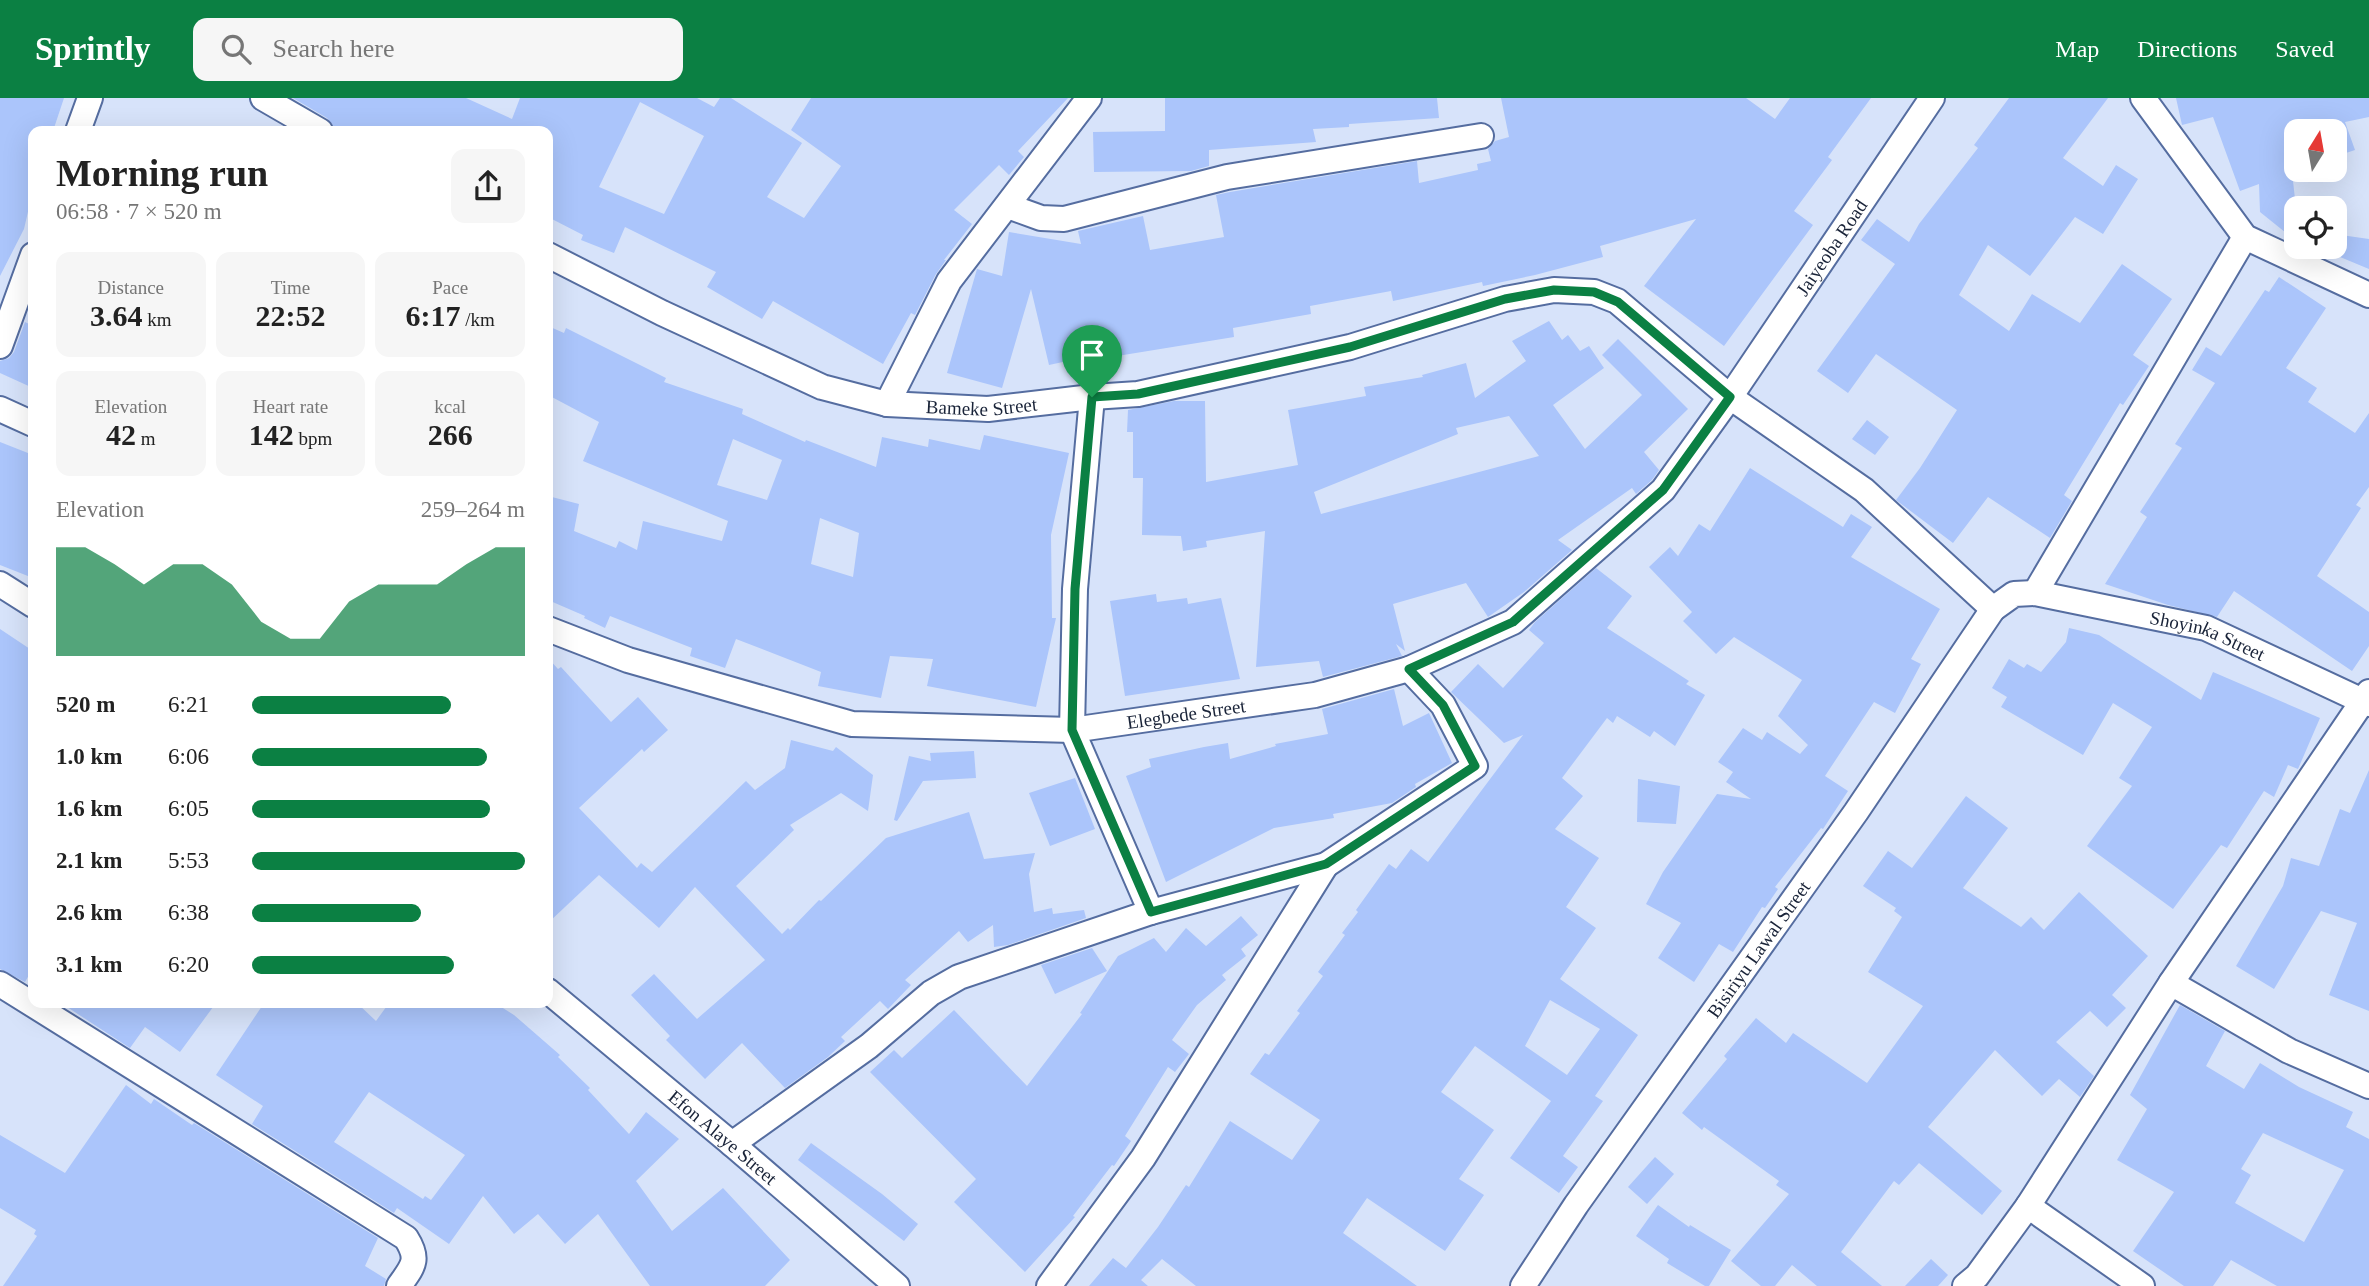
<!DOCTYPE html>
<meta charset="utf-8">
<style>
:root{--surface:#fff;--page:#f6f6f6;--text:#222;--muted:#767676;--accent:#0b8043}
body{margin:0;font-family:"Times New Roman",serif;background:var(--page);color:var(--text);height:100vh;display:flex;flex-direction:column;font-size:26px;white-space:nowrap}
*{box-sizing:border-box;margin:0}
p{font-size:23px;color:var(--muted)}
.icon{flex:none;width:38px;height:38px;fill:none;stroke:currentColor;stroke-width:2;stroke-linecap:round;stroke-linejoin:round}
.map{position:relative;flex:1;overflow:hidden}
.side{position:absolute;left:28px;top:28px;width:525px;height:882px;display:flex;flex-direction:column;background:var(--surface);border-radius:14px;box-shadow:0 7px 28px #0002}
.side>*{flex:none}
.needle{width:46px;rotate:11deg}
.buttons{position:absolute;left:2284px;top:21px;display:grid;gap:14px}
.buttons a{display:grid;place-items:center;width:63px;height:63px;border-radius:14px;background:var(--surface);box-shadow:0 7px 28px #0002;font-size:35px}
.pin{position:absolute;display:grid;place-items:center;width:60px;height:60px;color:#fff;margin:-72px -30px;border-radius:50% 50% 50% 0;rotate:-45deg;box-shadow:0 0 7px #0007}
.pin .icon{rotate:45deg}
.round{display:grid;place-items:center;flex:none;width:74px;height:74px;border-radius:14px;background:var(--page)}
.headline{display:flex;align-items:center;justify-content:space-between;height:119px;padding:0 28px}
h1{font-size:38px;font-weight:700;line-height:52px}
.figures{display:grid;grid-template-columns:repeat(3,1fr);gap:10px;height:119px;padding:7px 28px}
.figures div{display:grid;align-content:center;border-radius:14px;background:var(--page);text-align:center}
.figures b{font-size:30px;font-weight:700}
.figures small{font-size:19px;font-weight:400}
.figures p{font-size:19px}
.chart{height:196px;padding:14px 28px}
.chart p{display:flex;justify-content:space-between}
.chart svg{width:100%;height:126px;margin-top:7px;fill:var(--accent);opacity:.7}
ul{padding:0 28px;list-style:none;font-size:23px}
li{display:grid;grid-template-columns:112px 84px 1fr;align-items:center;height:52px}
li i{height:18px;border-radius:9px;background:var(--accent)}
header{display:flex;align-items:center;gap:42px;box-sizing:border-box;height:98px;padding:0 35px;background:var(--accent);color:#fff}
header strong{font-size:33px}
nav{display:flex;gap:38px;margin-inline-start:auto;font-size:24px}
.search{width:490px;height:63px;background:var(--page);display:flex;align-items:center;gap:18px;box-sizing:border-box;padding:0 24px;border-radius:14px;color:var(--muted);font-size:26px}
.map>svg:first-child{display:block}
</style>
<header>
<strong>Sprintly</strong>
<div class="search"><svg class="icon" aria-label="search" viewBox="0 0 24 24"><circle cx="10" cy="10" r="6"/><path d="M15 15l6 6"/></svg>Search here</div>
<nav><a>Map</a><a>Directions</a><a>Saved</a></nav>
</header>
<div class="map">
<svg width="2369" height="1188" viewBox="0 0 2369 1188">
<rect width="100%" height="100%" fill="#d7e3fa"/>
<g fill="#abc5fb" fill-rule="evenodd">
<polygon points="0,0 64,0 53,33 33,33 33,92 24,131 0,178"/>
<path d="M 293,0 L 466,0 L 512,21 L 520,0 L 697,0 L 714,9 L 720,0 L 731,0 L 802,45 L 767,99 L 804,120 L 841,68 L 791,32 L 811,0 L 1068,0 L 1018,53 L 1024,59 L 1009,77 L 999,67 L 954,112 L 972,126 L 944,162 L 946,162 L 936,176 L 915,217 L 911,215 L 883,266 L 773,203 L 762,221 L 707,189 L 716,174 L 625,129 L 614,155 L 581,142 L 583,137 L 548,119 L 548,33 L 342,33 L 334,29 L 327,20 ZM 640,4 L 704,38 L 664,116 L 599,89 Z"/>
<polygon points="1165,0 1437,0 1439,20 1349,26 1349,29 1313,31 1316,44 1209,52 1209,68 1191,73 1094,74 1093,34 1165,33"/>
<polygon points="1501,0 1746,0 1775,21 1790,0 1871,0 1828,59 1832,62 1794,113 1813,127 1724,248 1644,188 1696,121 1600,148 1603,159 1535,177 1483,188 1482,184 1393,203 1391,193 1310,208 1311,216 1233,230 1234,239 1105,260 1104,255 1049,267 1031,191 1002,290 947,275 977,171 1002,178 1009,134 1081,146 1078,133 1143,118 1150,152 1224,139 1216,97 1230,94 1417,63 1419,85 1478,72 1477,66 1491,63 1488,51 1495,43 1509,39"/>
<polygon points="2009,0 2108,0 2063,60 2103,88 2116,67 2138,81 2103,136 2075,119 2030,178 1988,147 1959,197 2009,233 2032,196 2080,225 2122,166 2172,201 2133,257 2149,268 2123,307 2120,305 2064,397 2072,403 2050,440 1988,399 1953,445 1896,402 1920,370 1957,312 1876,256 1848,295 1817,273 1895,166 1861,142 1877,121 1909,144 1919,126 1978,50 1974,47"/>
<polygon points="2176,0 2369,0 2369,19 2345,24 2355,52 2334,59 2334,33 2296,33 2296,72 2300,72 2292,74 2296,110 2296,143 2260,114 2259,86 2240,93 2213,19 2182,27"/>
<polygon points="2334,136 2369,141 2369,171 2316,149 2334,149"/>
<polygon points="2279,179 2326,210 2286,270 2317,290 2308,304 2355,335 2369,315 2369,389 2356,407 2361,410 2317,478 2369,514 2369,548 2352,573 2234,493 2217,519 2168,507 2105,486 2147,419 2140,414 2182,350 2175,346 2215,285 2192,272 2206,249 2221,258 2265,192 2269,194"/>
<path d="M 1549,223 L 1562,242 L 1568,237 L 1580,253 L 1589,248 L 1604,270 L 1553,307 L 1585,351 L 1642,297 L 1602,257 L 1618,241 L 1688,311 L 1644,354 L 1659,372 L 1652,382 L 1636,396 L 1632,390 L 1558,442 L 1572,452 L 1524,494 L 1488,519 L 1466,485 L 1393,506 L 1405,553 L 1396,546 L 1402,558 L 1323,579 L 1319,563 L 1256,569 L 1265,433 L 1206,443 L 1207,449 L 1183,453 L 1181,438 L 1142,437 L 1143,380 L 1133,380 L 1133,334 L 1127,334 L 1128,312 L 1174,303 L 1205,303 L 1206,384 L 1298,367 L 1288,312 L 1366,298 L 1364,289 L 1423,279 L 1422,277 L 1466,265 L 1475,300 L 1526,263 L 1512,243 ZM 1509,318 L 1539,358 L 1321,416 L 1314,394 L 1458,336 L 1456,330 Z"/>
<polygon points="25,224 33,228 33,290 0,275 0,263 9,260 14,254"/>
<path d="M 548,228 L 564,235 L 566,230 L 666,280 L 664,284 L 743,311 L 742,316 L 805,344 L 806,342 L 876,369 L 882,339 L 928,349 L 929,341 L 980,352 L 984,337 L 1069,355 L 1051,437 L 1052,520 L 1056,520 L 1036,609 L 927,588 L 933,561 L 890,558 L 881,600 L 818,588 L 821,574 L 736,541 L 725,570 L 690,558 L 692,550 L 610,518 L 605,530 L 584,520 L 585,518 L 548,502 L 548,398 L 579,406 L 574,433 L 616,450 L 619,443 L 637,452 L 643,423 L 722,443 L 728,423 L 583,363 L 599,324 L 548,297 ZM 733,341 L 782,362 L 767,402 L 717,387 ZM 820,420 L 859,435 L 853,479 L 811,466 Z"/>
<polygon points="1867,322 1889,339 1875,357 1852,341"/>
<polygon points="0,344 33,357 33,480 0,467"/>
<polygon points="1750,370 1843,429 1851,416 1872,429 1851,459 1940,511 1911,561 1921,566 1895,615 1874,604 1825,678 1848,693 1823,731 1821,730 1775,789 1778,791 1765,810 1762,809 1733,854 1719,846 1694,884 1658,860 1681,825 1646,806 1663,774 1717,696 1751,701 1726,684 1733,674 1718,664 1743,630 1762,642 1767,634 1800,656 1808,647 1778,618 1802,582 1734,539 1716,556 1683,523 1692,514 1649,469 1670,449 1678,458 1699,426 1710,433"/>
<path d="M 1596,470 L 1632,498 L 1607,530 L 1689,583 L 1686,586 L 1705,597 L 1675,648 L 1654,633 L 1650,639 L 1617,618 L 1613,625 L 1607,620 L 1562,680 L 1583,698 L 1555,731 L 1599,760 L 1566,809 L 1596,830 L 1560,881 L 1638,937 L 1595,998 L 1603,1003 L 1563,1058 L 1578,1069 L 1559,1095 L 1510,1060 L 1551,1003 L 1475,948 L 1441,994 L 1494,1032 L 1459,1081 L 1484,1097 L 1445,1153 L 1367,1100 L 1343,1135 L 1417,1188 L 1196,1188 L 1162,1161 L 1141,1182 L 1148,1188 L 1089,1188 L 1113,1160 L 1126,1170 L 1158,1129 L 1186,1087 L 1189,1089 L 1230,1023 L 1292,1062 L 1320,1022 L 1250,976 L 1265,955 L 1269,957 L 1300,915 L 1297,913 L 1323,878 L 1318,874 L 1345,837 L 1342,835 L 1358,814 L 1356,812 L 1389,766 L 1396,771 L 1411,751 L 1428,764 L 1523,637 L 1504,645 L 1451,594 L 1478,566 L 1503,590 L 1544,545 L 1529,532 L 1535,524 ZM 1550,902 L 1600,931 L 1567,977 L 1525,948 Z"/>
<polygon points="1156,496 1157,504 1187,500 1188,506 1221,500 1240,581 1125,598 1110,503"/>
<polygon points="2069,530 2099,537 2201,602 2213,574 2320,620 2298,671 2288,667 2274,699 2264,693 2227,750 2221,747 2173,811 2087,748 2132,688 2119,680 2152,629 2113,605 2083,657 2001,609 2007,599 1992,590 2009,561 2024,570 2027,566 2041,574 2066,544"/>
<polygon points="0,531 33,553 33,870 25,884 0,871"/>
<polygon points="548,560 558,571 561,569 611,624 638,599 668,632 644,654 642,651 579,710 637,770 641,765 652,774 746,683 755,692 785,670 791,642 833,653 836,649 873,677 868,713 841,695 790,727 794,732 736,788 782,836 788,830 790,832 819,802 821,803 886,740 969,714 984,761 1035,755 1029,776 1034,814 1052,810 1053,816 1084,812 1086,820 1008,847 994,849 993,827 968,844 959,833 905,882 911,887 888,911 880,903 841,939 845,943 828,959 785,990 742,945 705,981 666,942 670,938 631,897 654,876 697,921 765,862 695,789 659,830 599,777 548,825"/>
<polygon points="1394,591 1403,628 1429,615 1452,665 1415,686 1416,689 1392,705 1333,716 1334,720 1274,730 1166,784 1126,678 1151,669 1149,661 1204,649 1228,645 1230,661 1276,648 1275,646 1328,636 1322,611"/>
<polygon points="974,653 976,680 923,683 897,723 894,722 909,658 931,663 930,655"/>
<polygon points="2369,672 2369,913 2329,897 2357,825 2321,813 2274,891 2236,868 2283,788 2291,760 2319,768 2340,711 2350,715"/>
<polygon points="1075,680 1095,731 1050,748 1029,695"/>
<polygon points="1638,681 1680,688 1676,726 1637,724"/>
<polygon points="1966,698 2008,730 1963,790 2021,829 2031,819 2044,832 2079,794 2148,858 2112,897 2126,910 2107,929 2090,913 2056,944 2094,978 2080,999 2059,981 2042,998 1995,952 1928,1029 2002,1093 1982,1117 1919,1065 1899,1087 1894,1083 1841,1154 1882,1188 1817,1188 1792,1167 1775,1188 1761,1188 1731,1163 1789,1096 1776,1087 1779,1083 1704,1029 1702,1032 1682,1015 1727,961 1724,958 1756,920 1786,945 1793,935 1867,985 1923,908 1868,874 1902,819 1894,813 1896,810 1863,788 1888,753 1912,770"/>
<polygon points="1241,818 1258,837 1241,851 1246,858 1222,877 1226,882 1197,907 1172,942 1189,956 1175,974 1168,969 1125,1038 1131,1043 1114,1068 1112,1067 1073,1118 1075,1119 1025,1174 954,1104 976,1081 870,974 894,952 902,960 954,912 1027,988 1082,916 1080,915 1118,858 1154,840 1166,854 1186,830 1206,848"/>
<polygon points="1092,850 1107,873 1055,896 1041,867"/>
<polygon points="61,905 216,905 180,954 145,929 130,950"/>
<path d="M 264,905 L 357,905 L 376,923 L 389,905 L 495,905 L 514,917 L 560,957 L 558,959 L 590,990 L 588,992 L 629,1036 L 646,1014 L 679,1041 L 636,1083 L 672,1133 L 723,1090 L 790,1162 L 765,1188 L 650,1188 L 598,1116 L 565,1146 L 538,1116 L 514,1136 L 483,1098 L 449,1146 L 397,1110 L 394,1115 L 252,1026 L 263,1008 L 216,977 ZM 369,994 L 465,1057 L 431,1102 L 425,1098 L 423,1101 L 334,1044 Z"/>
<path d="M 2180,907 L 2225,933 L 2206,968 L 2244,991 L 2260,965 L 2299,989 L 2353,1014 L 2346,1029 L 2369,1041 L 2369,1188 L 2277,1188 L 2231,1162 L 2213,1188 L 2184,1188 L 2133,1153 L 2174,1094 L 2117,1062 L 2147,1011 L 2130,997 ZM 2263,1035 L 2344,1072 L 2304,1144 L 2235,1105 L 2251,1077 L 2241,1071 Z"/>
<polygon points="126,987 151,1006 154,1001 192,1027 194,1025 378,1140 365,1168 386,1181 384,1188 3,1188 37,1138 34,1136 36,1132 0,1110 0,1037 65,1075"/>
<polygon points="811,1045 882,1096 918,1126 904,1143 798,1062"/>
<polygon points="1655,1059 1674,1076 1647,1106 1628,1089"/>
<polygon points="1658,1107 1689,1129 1690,1127 1731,1152 1709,1188 1705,1188 1667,1165 1669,1161 1636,1138"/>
<polygon points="1931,1161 1948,1177 1938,1188 1905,1188"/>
</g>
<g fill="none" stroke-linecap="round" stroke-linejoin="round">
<g stroke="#556da0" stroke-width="28">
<g id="street">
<polyline points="263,0 320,33"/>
<polyline points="2143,0 2245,139 2369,197"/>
<polyline points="78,33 90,0"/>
<polyline points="1008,108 1041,120 1064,121 1227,79 1481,38"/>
<path id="s1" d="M 548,157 L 662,215 L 822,289 L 887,306 L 988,311 L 1092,299 L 1138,296 L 1350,249 L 1505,201 L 1554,192 L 1594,194 L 1617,203 L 1730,299 L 1864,392 L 1993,511 L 2014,496 L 2035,495 L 2206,530 L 2369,606"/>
<polyline points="0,248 33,157"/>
<polyline points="1092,299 1075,491 1072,632 1151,814"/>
<polyline points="887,306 949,183 1089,0"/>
<polyline points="0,311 33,326"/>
<polyline points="0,486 33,507"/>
<polyline points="2035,495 2245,139"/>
<path id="s2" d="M 548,531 L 628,562 L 852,626 L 1072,632 L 1315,597 L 1409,571 L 1513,524 L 1663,392 L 1730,299 L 1932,0"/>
<polyline points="2171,885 2289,953 2369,988"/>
<path d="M 0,886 L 406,1140 C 420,1162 413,1168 399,1188"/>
<path id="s3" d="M 548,893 L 732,1046 L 897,1188"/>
<polyline points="732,1046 869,948 931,895 959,879 1151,814 1326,767 1475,668 1443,607 1409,571"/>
<polyline points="2028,1108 2142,1188"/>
<polyline points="1049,1188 1143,1060 1326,767"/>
<path id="s4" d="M 1523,1188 L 1576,1107 L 1856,714 L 1993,511"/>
<polyline points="1965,1188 1977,1178 2028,1108 2171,885 2369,594"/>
</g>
</g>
<use href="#street" stroke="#fff" stroke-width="24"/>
</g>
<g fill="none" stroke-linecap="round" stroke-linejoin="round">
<g stroke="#fff" stroke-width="14">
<polygon id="route" points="1554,192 1594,194 1618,204 1730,299 1663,392 1513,524 1409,571 1443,607 1475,668 1326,766 1151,814 1072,632 1075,491 1092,299 1138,296 1350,249 1505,201"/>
</g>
<use href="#route" stroke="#0b8043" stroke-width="9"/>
</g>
<g text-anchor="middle" stroke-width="6" stroke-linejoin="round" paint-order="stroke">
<g font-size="19" fill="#192338" stroke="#eaf0fc">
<text dy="7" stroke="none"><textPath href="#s2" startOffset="1491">Jaiyeoba Road</textPath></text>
<text dy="7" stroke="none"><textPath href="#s1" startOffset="466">Bameke Street</textPath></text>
<text dy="7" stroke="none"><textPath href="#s1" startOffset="1829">Shoyinka Street</textPath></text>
<text dy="7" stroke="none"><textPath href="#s2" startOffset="654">Elegbede Street</textPath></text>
<text dy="7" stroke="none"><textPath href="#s4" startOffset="411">Bisiriyu Lawal Street</textPath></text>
<text dy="7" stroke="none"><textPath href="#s3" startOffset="228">Efon Alaye Street</textPath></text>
</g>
</g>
</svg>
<div class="buttons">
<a><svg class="needle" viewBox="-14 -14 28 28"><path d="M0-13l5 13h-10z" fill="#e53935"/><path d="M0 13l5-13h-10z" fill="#767676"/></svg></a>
<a><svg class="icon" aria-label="locate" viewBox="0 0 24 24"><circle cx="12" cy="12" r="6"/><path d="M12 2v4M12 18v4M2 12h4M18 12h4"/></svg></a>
</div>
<div class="pin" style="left:1092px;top:299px;background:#1e9e55"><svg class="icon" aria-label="arrive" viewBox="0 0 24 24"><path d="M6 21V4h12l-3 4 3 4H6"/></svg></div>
<section class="side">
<div class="headline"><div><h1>Morning run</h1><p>06:58 · 7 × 520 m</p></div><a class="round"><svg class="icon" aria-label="share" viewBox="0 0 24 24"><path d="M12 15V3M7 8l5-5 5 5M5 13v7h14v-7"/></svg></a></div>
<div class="figures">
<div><p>Distance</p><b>3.64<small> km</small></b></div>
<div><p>Time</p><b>22:52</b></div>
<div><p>Pace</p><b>6:17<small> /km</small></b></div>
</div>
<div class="figures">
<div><p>Elevation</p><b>42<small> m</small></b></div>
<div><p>Heart rate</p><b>142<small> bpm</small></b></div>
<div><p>kcal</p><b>266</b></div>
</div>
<div class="chart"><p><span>Elevation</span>259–264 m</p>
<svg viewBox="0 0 160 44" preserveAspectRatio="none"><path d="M0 44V6L10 6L20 12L30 19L40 12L50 12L60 19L70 32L80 38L90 38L100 25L110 19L120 19L130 19L140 12L150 6L160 6V44z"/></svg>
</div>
<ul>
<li><b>520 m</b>6:21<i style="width:73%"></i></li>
<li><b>1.0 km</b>6:06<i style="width:86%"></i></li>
<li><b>1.6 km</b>6:05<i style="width:87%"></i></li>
<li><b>2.1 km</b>5:53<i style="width:100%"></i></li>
<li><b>2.6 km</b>6:38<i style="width:62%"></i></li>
<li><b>3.1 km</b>6:20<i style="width:74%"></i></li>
</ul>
</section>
</div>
